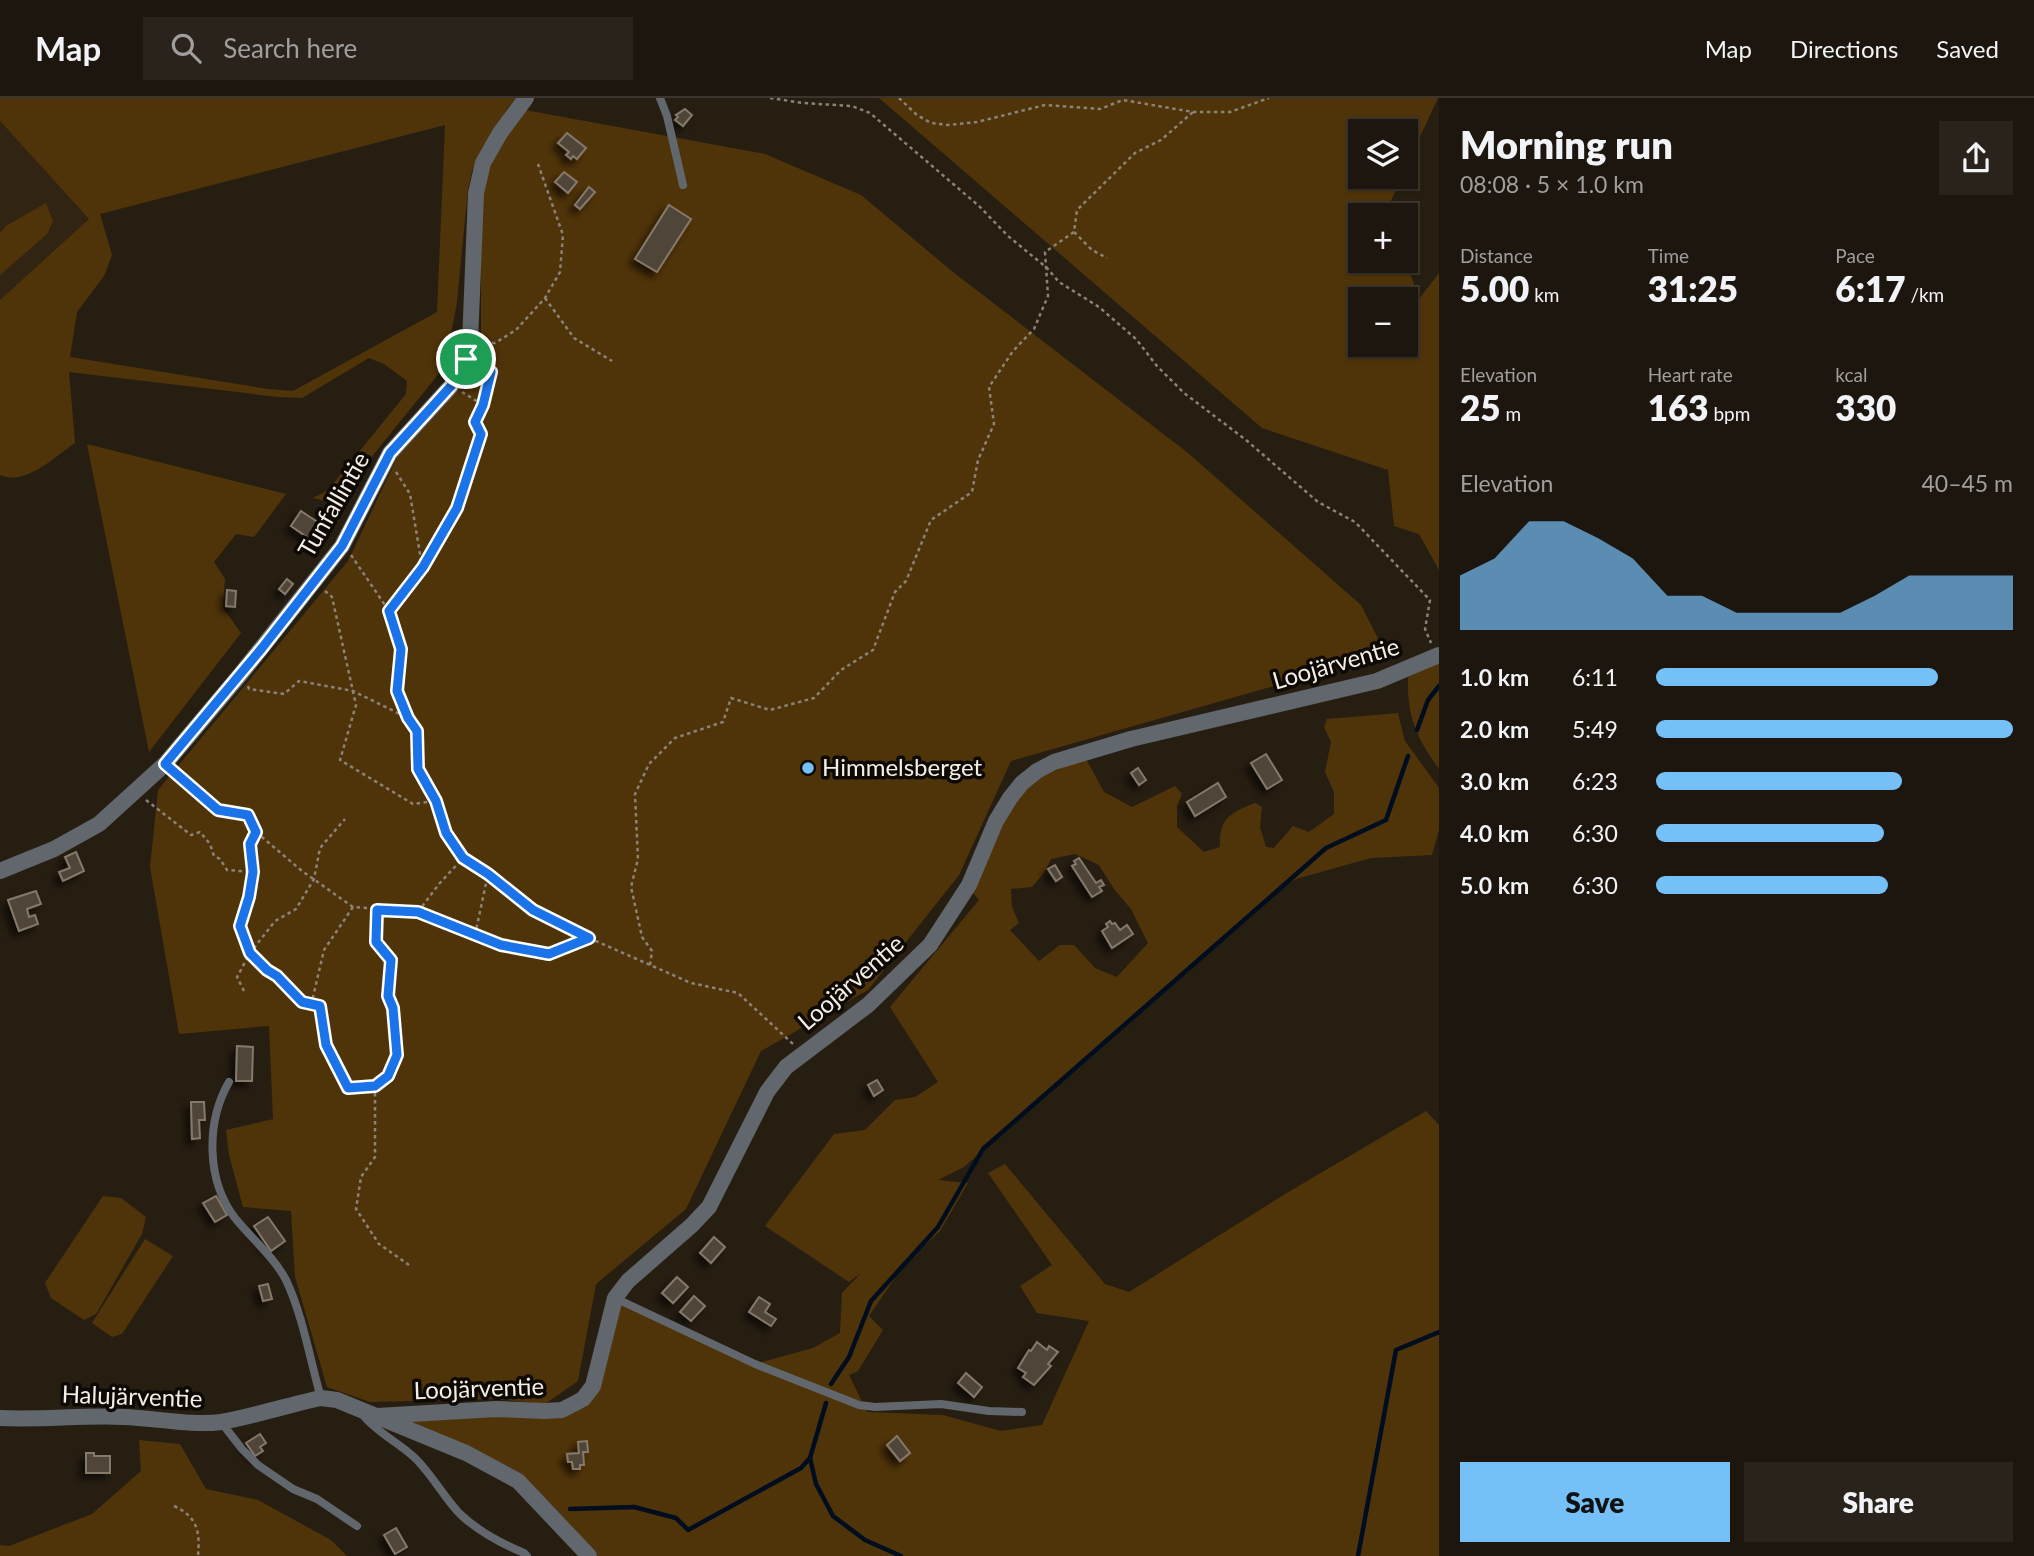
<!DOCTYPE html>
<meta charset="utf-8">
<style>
:root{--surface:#1d160e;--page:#2a231c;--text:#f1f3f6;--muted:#a09f9e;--line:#3b352e;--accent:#75c0f6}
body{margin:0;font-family:Lato,sans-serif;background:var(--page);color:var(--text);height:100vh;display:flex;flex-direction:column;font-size:26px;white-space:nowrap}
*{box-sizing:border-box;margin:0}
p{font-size:23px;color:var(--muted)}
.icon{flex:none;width:38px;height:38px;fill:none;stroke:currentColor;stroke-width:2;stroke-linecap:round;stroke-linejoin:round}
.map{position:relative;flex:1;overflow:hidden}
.panel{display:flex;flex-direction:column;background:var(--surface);width:595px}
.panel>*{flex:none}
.buttons{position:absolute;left:1348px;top:21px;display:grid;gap:14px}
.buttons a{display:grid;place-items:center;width:70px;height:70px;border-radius:0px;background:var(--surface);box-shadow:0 2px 5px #0004,0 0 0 2px var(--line);font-size:35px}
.pin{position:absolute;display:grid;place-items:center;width:60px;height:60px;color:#fff;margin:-30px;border:4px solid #fff;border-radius:50%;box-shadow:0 2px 7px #0007}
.round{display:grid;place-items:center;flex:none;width:74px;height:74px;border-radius:0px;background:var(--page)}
.head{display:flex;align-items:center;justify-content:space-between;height:119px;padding:0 21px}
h1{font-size:38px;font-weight:800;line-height:52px}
.metrics{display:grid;grid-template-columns:repeat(3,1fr);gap:10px;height:119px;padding:7px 21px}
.metrics div{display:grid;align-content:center}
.metrics b{font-size:35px;font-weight:800}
.metrics small{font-size:19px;font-weight:400}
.metrics p{font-size:19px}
.chart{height:196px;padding:14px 21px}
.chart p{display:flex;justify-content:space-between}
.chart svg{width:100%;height:126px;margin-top:7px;fill:var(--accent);opacity:.7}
.cta{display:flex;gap:14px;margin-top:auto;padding:14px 21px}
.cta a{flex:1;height:80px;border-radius:0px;background:var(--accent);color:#111;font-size:28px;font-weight:800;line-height:80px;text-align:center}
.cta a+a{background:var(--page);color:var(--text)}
ul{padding:0 21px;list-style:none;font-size:23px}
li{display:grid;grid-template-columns:112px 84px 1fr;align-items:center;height:52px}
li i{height:18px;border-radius:9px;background:var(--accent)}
header{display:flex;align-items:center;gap:42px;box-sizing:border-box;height:98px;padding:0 35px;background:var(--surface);border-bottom:2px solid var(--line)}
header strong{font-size:33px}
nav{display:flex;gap:38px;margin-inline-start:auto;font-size:24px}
.search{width:490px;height:63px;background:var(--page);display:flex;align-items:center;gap:18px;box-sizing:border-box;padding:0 24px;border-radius:0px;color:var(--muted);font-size:26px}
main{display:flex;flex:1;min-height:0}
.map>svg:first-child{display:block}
</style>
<header>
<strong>Map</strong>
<div class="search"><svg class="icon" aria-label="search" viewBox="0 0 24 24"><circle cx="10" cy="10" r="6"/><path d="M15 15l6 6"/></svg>Search here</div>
<nav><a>Map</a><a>Directions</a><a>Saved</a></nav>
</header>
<main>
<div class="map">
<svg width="1439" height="1458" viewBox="0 0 1439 1458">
<defs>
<filter id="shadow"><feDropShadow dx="-5.5" dy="5.5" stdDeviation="3.5" flood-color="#0009"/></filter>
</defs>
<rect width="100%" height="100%" fill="#271e12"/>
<polygon fill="#312412" points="0,23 89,121 0,202"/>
<g fill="#503409" fill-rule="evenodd">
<path d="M 0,0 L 516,0 L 507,11 L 472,73 L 468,91 L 457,204 L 445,268 L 369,362 L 346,408 L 313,400 L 328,392 L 406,296 L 407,283 L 384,266 L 369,260 L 302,300 L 278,299 L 69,274 L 75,345 C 54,359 26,388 0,377 L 0,202 L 89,121 L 0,23 ZM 445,27 L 437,214 L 293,293 L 268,291 L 70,259 L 77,214 L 104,178 L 112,157 L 100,116 Z"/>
<path d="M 879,0 L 1438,0 L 1405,71 L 1405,33 L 1360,33 L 1360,79 L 1402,79 L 1388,109 L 1390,117 L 1360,117 L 1360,163 L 1405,163 L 1405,160 L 1419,201 L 1439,175 L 1439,472 L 1419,436 L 1394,428 L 1388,372 L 1262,330 ZM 1360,201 L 1405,201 L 1405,247 L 1360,247 Z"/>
<polygon points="525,12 765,56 861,97 953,174 1188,355 1361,507 1386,556 1011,663 959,777 868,892 761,953 686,1111 596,1186 578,1283 545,1306 494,1301 370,1304 327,1289 295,1179 291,1113 243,1109 229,1057 226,1032 273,1021 269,928 179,936 150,769 158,692 348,463 398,358 460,282 481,249 481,87 506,38"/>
<polygon points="46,105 53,123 47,136 0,177 0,135 6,128"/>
<polygon points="87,346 286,396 254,439 236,436 214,464 225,481 223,510 241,535 149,654"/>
<path d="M 1439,565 L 1439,671 C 1416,639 1407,619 1408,579 Z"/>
<path d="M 1398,615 L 1405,643 L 1439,690 L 1439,732 L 1432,757 L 1371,760 L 1296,781 L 1279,790 L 964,1069 L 938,1082 L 968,1085 L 940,1133 L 906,1164 L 869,1218 L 883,1232 L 858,1273 L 849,1277 L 867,1314 L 943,1317 L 1001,1333 L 1042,1327 L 1089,1223 L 1037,1215 L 1020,1188 L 1052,1167 L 988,1075 L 1005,1066 L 1105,1186 L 1129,1194 L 1285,1096 L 1426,1013 L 1439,1027 L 1439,1458 L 589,1458 L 518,1383 L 377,1318 L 544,1313 L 583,1301 L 615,1200 L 755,1266 L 813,1250 L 840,1235 L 842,1195 L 861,1175 L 849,1184 L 765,1128 L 834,1036 L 865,1032 L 895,1002 L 915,999 L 938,984 L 890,909 L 979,802 L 973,795 C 984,771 1009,704 1028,689 C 1045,675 1065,669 1086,661 L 1104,694 L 1132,709 L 1175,688 L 1182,696 L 1177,708 L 1177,729 L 1204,754 L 1220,749 C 1219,720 1230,715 1255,705 L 1262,709 L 1260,729 L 1266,749 L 1274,750 L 1293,728 L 1309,734 L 1334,716 L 1334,694 L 1325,674 L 1331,644 L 1324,629 L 1327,621 ZM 1075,756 L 1099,767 L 1114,791 L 1131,811 L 1148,845 L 1117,879 L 1095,870 L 1074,847 L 1060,847 L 1039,863 L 1010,832 L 1019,825 L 1012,809 L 1011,791 L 1032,789 L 1044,775 L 1051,761 Z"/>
<polygon points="103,1098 121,1100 146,1119 142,1136 96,1216 84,1222 51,1200 45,1185"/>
<polygon points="145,1141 173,1158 122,1236 112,1239 92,1225"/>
<polygon points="139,1342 180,1346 206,1391 258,1402 331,1442 347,1458 0,1458 0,1447 9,1448 92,1416 141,1373"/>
</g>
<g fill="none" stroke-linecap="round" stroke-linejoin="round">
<g stroke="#000d1e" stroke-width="4.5">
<polyline points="1417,632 1428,602 1439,588"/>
<polyline points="831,1286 849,1259 871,1203 938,1129 983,1051 1326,750 1386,722 1408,658"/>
<polyline points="826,1305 810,1360 816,1386 833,1418 865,1442 901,1458"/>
<polyline points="570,1411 634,1409 676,1420 688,1432 801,1370 810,1360"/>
<polyline points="1358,1458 1396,1252 1439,1234"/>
</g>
</g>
<g fill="#4f4437" stroke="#85796b" stroke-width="2" filter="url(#shadow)">
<polygon points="685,11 692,17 683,28 675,22 678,19 676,17"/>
<polygon points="567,35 586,50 577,61 573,58 571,61 566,57 569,54 558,45"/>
<polygon points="564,74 577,84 568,95 555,84"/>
<polygon points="589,89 595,94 580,111 575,107"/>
<polygon points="669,107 691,121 657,174 635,161"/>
<polygon points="301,413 325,429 314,444 291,428"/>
<polygon points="287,481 293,486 285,496 279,491"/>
<polygon points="227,492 236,493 235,509 226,508"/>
<polygon points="1266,656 1282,682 1267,691 1251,665"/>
<polygon points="1138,670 1146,682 1139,687 1131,675"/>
<polygon points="1218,685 1226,699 1195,718 1187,704"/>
<polygon points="76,754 84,773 63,783 59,774 70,770 65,759"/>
<polygon points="1079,760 1096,785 1101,782 1104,787 1099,789 1102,793 1092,799 1072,768 1076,766 1074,763"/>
<polygon points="1055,767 1062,779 1056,783 1048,771"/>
<polygon points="36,793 41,806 27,811 29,819 35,817 38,826 19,833 8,802"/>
<polygon points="1110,823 1112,826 1115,825 1120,832 1127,827 1133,836 1112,850 1102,833 1108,829 1106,826"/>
<polygon points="237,948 253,949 252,983 236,983"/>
<polygon points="877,982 883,992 874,998 868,987"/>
<polygon points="191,1004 204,1004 205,1022 199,1022 200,1040 192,1041"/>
<polygon points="216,1098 227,1117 215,1124 203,1105"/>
<polygon points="268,1119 285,1143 271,1153 254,1128"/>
<polygon points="714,1139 725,1149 711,1165 700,1155"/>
<polygon points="677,1179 688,1189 673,1205 662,1195"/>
<polygon points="268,1186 272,1201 263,1203 259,1188"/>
<polygon points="694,1198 705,1208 691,1223 680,1214"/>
<polygon points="759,1199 770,1206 765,1214 776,1221 771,1228 749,1214"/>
<polygon points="1037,1244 1047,1252 1049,1248 1058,1254 1048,1266 1051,1268 1034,1287 1023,1279 1026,1275 1018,1270 1029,1252 1031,1253"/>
<polygon points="966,1275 982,1289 974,1299 958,1285"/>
<polygon points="260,1336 266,1345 260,1349 263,1353 255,1358 246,1345"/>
<polygon points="897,1338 910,1355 900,1363 887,1347"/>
<polygon points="587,1343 588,1354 583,1354 584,1367 580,1367 580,1371 573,1371 572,1364 568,1364 567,1356 579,1355 578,1344"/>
<polygon points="86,1355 94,1355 94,1358 110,1358 110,1375 86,1375"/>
<polygon points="396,1430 407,1449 395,1456 384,1437"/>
</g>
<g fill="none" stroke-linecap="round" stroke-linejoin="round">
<g stroke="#8b8379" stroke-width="2.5" stroke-dasharray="3.5 3.5" stroke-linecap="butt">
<polyline points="770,0 803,5 852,8 870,15 979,108 1008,138 1047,170 1059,184 1099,209 1136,241 1157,268 1184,295 1246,342 1318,404 1355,424 1430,502 1425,531 1431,545"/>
<polyline points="899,0 917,17 931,25 948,27 977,24 1045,7 1100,11 1123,2 1193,14 1230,14 1269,0"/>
<polyline points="1074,134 1092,152 1107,160"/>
<polyline points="545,200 574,240 612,263"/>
<polyline points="485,245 495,245 516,232 545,200 560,174 563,137 538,66"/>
<polyline points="462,294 483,307"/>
<polyline points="396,374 410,396 422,468"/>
<polyline points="351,457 389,513 401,551 397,593 408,620 417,633 418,672 435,703 446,735 463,760 488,776 533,812 589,840 691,885 738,895 793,946"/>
<polyline points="325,493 332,499 356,607 340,662 413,706 435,703"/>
<polyline points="389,513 423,469 457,410 481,336 475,324 483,307 491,274 477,267"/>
<polyline points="248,588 249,591 284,596 299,583 353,593 406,619"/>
<polyline points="176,675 218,711 248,717 256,734 302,773 353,809 418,814 501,847 549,856 587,840"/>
<polyline points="146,702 191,737 200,734 210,746 214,758 220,761 227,772 253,774"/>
<polyline points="256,734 250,745 253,774 249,799 240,828 250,855 267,872 277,878 302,904 320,908"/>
<polyline points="353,809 324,852 313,899 320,908 326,947 348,990 375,988 388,978 397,957 393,910 388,898 391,862 376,844 377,812"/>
<polyline points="418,814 439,786 463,760"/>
<polyline points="475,837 488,776"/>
<polyline points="650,867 652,853 642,839 631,789 638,761 635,696 649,666 675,640 723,624 731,600 770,612 814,600 841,572 873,552 895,494 906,483 931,422 972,394 978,362 994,326 989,289 1013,253 1034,231 1048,198 1045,154 1074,134 1077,112 1135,55 1161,42 1193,14"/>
<polyline points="244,893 237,879 250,855 275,823 296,811 314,781 320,750 345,721"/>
<polyline points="375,988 375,1059 361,1079 356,1111 379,1146 409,1167"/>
<path d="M 174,1408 C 198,1419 200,1434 198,1458"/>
</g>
<g stroke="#61676d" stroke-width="8">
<polyline points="660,0 667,18 683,87"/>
<path d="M 229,984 C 206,1024 206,1082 235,1120 C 251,1140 274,1159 286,1182 C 303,1218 310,1262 321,1300"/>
<polyline points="615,1200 755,1266 859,1307 875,1309 941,1306 989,1313 1022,1314"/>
<path d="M 363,1317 C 377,1335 400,1345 416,1361 C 433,1378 445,1401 460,1416 C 479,1434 500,1445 524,1455 L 527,1458"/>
<polyline points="221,1324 242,1351 258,1367 293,1391 317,1401 357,1428"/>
</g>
<g stroke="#61676d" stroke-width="16">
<polyline points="0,773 54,751 99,726 165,666 240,577 342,448 390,355 451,288 465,261 470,245 476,95 483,65 500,35 526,0"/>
<polyline points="377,1318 496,1311 545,1313 562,1312 583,1301 593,1288 615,1200 628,1183 692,1127 709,1109 767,994 786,969 868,907 930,847 969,787 996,723 1010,700 1022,685 1037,673 1054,664 1131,641 1377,583 1439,557"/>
<path d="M 0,1320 C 42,1322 83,1317 124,1319 C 154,1320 193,1328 221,1324 C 255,1318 288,1307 321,1300 L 337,1302 L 466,1355 L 518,1383 L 589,1458"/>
</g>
</g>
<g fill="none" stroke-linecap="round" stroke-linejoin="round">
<g stroke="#fff" stroke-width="14">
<polygon id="route" points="466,261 491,274 483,307 475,324 481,336 457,410 423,469 389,513 401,551 397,593 408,620 417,633 418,671 436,703 446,735 463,760 488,776 533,812 589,840 549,856 501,847 418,814 377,812 376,844 391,862 388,898 393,910 397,957 388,978 375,988 348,990 326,947 320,908 302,904 277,878 267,872 250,855 240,828 249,799 253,774 250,746 256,734 248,717 218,712 165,666 262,550 342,448 390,355 451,288"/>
</g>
<use href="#route" stroke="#1a73e8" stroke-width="9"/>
</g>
<circle fill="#75c0f6" stroke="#0d0905" stroke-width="2.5" cx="808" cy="670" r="7"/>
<g text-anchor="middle" stroke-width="7" stroke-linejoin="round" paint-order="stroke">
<g font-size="24" fill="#f5eee6" stroke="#0d0905">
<text transform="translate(334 407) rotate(-60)" y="8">Tunfallintie</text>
<text transform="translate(1336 566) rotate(-16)" y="8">Loojärventie</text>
<text transform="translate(851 885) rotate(-41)" y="8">Loojärventie</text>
<text transform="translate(479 1291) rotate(-2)" y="8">Loojärventie</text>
<text transform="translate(132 1299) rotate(2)" y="8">Halujärventie</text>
</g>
<g font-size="24" fill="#f5eee6" stroke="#0d0905" text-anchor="start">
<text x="822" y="678">Himmelsberget</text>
</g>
</g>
</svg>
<div class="buttons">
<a><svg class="icon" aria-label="layers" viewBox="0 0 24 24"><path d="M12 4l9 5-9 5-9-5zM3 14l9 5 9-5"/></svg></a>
<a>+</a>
<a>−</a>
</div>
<div class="pin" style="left:466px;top:261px;background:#1e9e55"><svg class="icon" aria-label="arrive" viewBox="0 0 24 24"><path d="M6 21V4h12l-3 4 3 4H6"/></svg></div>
</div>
<section class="panel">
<div class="head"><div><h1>Morning run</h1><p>08:08 · 5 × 1.0 km</p></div><a class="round"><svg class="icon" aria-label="share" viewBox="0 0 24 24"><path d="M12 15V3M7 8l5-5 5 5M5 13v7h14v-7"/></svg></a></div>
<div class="metrics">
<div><p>Distance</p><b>5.00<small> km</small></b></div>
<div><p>Time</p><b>31:25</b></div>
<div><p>Pace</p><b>6:17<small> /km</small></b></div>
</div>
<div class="metrics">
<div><p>Elevation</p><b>25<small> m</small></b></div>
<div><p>Heart rate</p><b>163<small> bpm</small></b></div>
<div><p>kcal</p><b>330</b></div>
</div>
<div class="chart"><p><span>Elevation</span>40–45 m</p>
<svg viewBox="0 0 160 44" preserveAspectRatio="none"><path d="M0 44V25L10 19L20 6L30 6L40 12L50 19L60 32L70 32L80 38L90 38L100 38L110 38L120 32L130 25L140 25L150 25L160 25V44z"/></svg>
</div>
<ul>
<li><b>1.0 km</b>6:11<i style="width:79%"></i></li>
<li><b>2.0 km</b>5:49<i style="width:100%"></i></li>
<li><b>3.0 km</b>6:23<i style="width:69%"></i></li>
<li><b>4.0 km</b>6:30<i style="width:64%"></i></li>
<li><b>5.0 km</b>6:30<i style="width:65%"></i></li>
</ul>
<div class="cta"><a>Save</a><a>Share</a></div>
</section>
</main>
